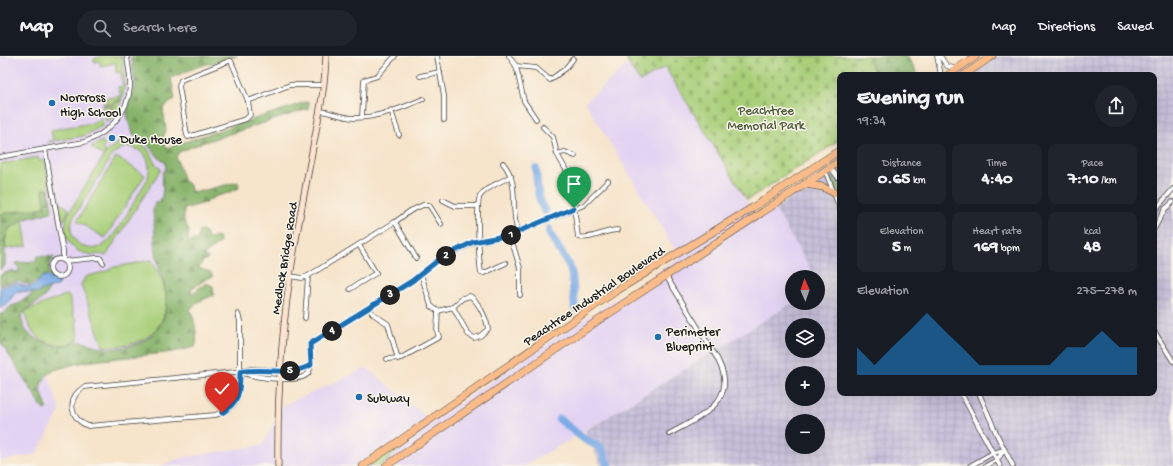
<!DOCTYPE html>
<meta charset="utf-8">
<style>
:root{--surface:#171b24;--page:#20242c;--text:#f1f3f6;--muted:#9ea1a6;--line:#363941;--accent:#1f6fb2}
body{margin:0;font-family:"Gochi Hand",sans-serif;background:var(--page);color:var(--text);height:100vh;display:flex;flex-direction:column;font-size:15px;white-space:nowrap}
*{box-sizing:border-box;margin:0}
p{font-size:13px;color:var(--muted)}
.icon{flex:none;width:22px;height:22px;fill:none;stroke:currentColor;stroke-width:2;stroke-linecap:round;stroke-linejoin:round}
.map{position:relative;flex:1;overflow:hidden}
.sheet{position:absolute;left:837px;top:16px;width:320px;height:324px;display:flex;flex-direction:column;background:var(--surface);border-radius:8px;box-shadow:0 4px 16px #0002}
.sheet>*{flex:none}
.needle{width:26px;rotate:358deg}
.controls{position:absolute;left:785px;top:214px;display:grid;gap:8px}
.controls a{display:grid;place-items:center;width:40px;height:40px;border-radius:50%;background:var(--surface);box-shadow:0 4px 16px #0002;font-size:20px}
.pin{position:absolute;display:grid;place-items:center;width:34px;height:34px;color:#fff;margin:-41px -17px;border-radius:50% 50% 50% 0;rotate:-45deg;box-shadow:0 0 4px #0007}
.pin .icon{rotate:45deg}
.km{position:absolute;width:20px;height:20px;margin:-10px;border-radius:50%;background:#222;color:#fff;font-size:11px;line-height:20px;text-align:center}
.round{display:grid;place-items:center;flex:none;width:42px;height:42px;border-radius:21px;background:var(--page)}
.summary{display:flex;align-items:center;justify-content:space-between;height:68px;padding:0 20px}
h1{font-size:22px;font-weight:700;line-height:30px}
.figures{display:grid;grid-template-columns:repeat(3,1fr);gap:6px;height:68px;padding:4px 20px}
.figures div{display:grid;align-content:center;border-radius:8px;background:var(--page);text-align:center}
.figures b{font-size:17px;font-weight:700}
.figures small{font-size:11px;font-weight:400}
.figures p{font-size:11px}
.chart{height:112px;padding:8px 20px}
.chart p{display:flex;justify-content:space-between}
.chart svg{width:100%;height:72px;margin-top:4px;fill:var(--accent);opacity:.7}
header{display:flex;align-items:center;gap:24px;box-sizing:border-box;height:56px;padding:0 20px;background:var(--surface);border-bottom:1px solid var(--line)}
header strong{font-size:19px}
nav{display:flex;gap:22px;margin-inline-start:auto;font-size:14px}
.search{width:280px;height:36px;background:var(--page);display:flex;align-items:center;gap:10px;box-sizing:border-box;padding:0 14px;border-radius:22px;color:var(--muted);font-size:15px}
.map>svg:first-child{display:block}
</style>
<header>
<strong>Map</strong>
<div class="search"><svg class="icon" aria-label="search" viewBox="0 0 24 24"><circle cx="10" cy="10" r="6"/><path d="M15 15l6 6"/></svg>Search here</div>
<nav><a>Map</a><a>Directions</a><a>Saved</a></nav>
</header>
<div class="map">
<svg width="1173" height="410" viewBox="0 0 1173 410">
<defs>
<pattern id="industrial-grid" width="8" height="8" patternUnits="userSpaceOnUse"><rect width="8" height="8" fill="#c6c0da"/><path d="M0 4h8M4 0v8" fill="none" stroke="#aaa4ba"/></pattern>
<pattern id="forest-firs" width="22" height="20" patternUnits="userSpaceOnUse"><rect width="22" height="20" fill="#86b269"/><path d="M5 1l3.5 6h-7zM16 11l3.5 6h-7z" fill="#6d9056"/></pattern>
<pattern id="cemetery-stones" width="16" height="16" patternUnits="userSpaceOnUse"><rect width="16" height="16" fill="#a9cf79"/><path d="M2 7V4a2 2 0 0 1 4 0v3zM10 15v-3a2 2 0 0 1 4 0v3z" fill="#91b168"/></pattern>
</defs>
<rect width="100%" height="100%" fill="#fbf7ec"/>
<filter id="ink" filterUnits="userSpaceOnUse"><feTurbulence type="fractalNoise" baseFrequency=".025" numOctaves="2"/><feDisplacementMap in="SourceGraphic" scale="8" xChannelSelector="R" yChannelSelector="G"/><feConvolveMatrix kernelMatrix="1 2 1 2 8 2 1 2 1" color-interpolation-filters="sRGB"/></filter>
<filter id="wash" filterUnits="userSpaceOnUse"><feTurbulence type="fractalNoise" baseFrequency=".012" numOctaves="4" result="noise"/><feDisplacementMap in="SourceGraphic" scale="16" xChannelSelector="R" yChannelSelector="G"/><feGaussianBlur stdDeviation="0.9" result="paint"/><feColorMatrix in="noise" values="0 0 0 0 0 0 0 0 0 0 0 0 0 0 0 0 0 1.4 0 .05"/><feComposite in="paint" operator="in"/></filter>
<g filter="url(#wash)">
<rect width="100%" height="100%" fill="#f6e4cb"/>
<g fill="#e3d3f2">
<polygon points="0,0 160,0 144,5 167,106 174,258 141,290 43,302 60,355 37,398 0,405"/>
<polygon points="629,7 640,26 665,11 757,162 775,153 815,221 792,221 792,247 585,375 524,410 160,410 181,402 263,389 282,350 367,312 432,366 552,284 680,202 585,46"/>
</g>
<path fill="url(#industrial-grid)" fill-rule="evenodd" d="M 987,0 L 1173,0 L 1173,410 L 601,410 L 585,375 L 792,247 L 818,247 L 818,231 L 820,229 L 818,221 L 815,221 L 775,153 L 840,102 L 840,337 L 1154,337 L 1154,19 L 959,19 ZM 792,269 L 818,269 L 818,295 L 792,295 ZM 792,317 L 818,317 L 818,343 L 792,343 ZM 792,365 L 818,365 L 818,391 L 792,391 Z"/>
<g fill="#a9cf79" stroke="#62764a" fill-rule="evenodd">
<polygon points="102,0 122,0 125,26 123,41 111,48 103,49 102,48 107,46 106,42 121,40 118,31 123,30 121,16 116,17 116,7 100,10 100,5 94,6 94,3"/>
<polygon points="122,43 117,55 112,55 112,49"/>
<polygon points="110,49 110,60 113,60 107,66 102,51"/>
<polygon points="101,62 104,69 84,80 47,86 53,84 51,74 92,67"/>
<polygon points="102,85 105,89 102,93 106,96 103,100 91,91"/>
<path d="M 125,85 C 157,86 146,103 161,113 L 106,200 C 100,197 95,200 88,198 C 68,195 61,176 68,158 L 107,95 L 118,87 ZM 129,91 C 146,94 152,106 148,122 C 138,138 119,176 106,187 C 97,195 84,194 76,185 C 70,178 70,170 73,162 L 113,98 L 122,92 Z"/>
<polygon points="38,101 39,105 45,104 50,135 47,133 45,151 0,158 0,108"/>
<polygon points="116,101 145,119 105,182 77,165"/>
<polygon points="59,146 69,153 64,164 62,164"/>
<path d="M 23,163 L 27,190 L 6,193 C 4,175 8,172 23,163 Z"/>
<path d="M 152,204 C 157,214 163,224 165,235 C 172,275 138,294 103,290 L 81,229 L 85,221 L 110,214 L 110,212 Z"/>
<path d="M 66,239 L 69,240 L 74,261 L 76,262 L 78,284 C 54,297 27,282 25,255 Z"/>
<polygon points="424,369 426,371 380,410 368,410"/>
</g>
<g fill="url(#forest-firs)" stroke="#516742">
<path d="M 131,0 L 237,0 L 197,11 L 171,22 L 175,43 L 163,52 L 166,74 L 163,82 L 166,92 L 306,46 L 309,47 L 308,53 L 201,87 L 179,96 L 176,101 L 184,125 L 190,129 L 191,135 L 197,136 L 238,126 L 239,132 L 228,137 L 214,141 L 205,147 L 184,153 L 184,164 L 189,175 L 188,186 L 198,183 L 199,175 L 204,175 L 209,182 L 219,181 L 220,187 L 203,200 L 209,202 L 203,205 L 199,212 L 211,217 L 213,221 L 206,223 L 191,233 L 191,238 L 206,227 L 213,230 L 214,239 L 200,245 L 190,253 C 194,261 199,284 195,291 L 173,296 L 84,306 L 53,314 L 46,320 L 40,331 L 47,352 L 44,354 L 0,285 L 0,258 L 3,258 L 11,250 L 18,248 L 32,238 L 32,232 L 37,230 L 38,225 L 29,229 L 17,225 L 0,229 L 0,219 L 13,214 L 15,216 L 19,215 L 19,212 L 15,207 L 36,205 L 37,200 L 54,201 C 52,205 49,208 49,212 C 48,216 51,217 52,221 C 54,227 48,236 44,241 C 38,248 25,252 21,261 C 22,266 24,273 28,277 C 35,283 50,290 59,290 C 67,290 74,285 83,286 C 90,287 96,291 103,292 C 127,295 155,286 164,261 C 171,241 161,222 157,202 C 154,186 155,170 153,154 L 155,147 L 160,145 C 165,134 161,127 163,116 L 166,114 L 165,105 L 162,105 L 147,88 L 134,80 L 128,65 L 127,56 L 135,27 Z"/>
<polygon points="868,0 907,0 918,19 877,19 873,14"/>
<polygon points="832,121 840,129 840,144 831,123"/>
<polygon points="44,132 49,135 52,153 51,156 22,164 16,169 9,172 5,185 5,210 0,214 0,158 45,151 43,135"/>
</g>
<polygon fill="url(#cemetery-stones)" stroke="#62764a" points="624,0 868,0 873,14 877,19 840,19 840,84 747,144 665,11 640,26"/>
<polygon fill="#7bace6" stroke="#4c6481" points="47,219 51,223 59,224 58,229 52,232 41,234 39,237 17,235 5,250 0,251 0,231 16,227 27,231 35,229 42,221"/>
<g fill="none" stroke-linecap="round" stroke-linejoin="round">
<g stroke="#7bace6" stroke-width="8">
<path d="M 536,113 C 537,127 537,143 545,155"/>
<polyline points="549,173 549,177 569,209 572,219 575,252"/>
<polyline points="559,363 584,383 601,392 608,410"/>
</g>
</g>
</g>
<g filter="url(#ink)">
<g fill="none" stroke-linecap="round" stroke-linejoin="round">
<g stroke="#3d3a36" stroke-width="5.5">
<g id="minor">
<polyline points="437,0 444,40 444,64"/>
<polyline points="509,0 516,10 536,12 550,24 565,13 573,3"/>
<polyline points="937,0 941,19"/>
<polyline points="940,0 947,10 956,13"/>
<polygon points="229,5 231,5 248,45 250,59 246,63 188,81 187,79 179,30 181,24"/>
<polyline points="516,10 524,45 536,63"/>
<polyline points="420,20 440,16"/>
<polyline points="248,45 290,29 324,29"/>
<polyline points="391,54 399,79"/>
<path d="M 320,55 C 331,56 343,62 354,62 C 377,62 402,52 423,43"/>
<polyline points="362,61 364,24 377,20 395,0"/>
<path d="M 543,71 L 553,81 L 557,98 L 570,121 L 578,181 C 592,184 604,174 618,174"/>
<polyline points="45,93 63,195 63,204"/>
<polyline points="557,98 565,96 575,100"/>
<path d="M 0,101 L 84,86 C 108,78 128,57 130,31 C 131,21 128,10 127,0"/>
<path d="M 503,107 C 521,129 509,151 518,176"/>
<polyline points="833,115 840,124"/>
<polyline points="827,119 840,153"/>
<polyline points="443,144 455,150 478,150"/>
<polyline points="1154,155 1173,133"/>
<polyline points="395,166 416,202"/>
<polyline points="1154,173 1165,153 1173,146"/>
<polyline points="510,179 520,212 520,239"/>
<circle cx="59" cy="212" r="9"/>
<polyline points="65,205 96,202 100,202 103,207"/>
<path d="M 506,207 L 484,217 L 481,216 C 479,207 476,146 480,140 C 486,131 501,126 511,120"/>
<polyline points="290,220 302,222 308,220 395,166 410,155 423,149 429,149 441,168"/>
<path d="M 666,220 L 717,302 C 719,307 722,312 723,317 C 732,350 692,365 669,378"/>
<polyline points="350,233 376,217 359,189"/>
<path d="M 470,240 C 478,245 487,263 488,273 L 480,280 L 474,282 L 468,278 L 453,251 L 463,242 Z"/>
<polyline points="369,252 373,258 388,268 398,303"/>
<polyline points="438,255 453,251"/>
<path d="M 238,258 L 240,265 L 240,311 C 240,334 242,352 215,359 L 88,370 C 70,363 66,342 84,331 L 235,316 C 241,316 246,314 251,313 C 271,312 292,320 311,309"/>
<polyline points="305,262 308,220"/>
<polyline points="1154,275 1173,305"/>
<polyline points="387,303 401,302 439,281 437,275 438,255 431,250 421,218"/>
<path d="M 240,316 C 252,321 303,329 309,316 C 313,307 309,297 310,288 L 412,225 L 441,202 L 473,187 L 510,179 L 584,149 L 608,125"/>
<polyline points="961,337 1000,410"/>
<polyline points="979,337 997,379 1013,410"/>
<polyline points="970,410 993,397 1004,394"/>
<polyline points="986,410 997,404 1004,394"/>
</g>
</g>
<g stroke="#3d3a36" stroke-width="7">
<path id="secondary" d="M 278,410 C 277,338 282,266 294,195 C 299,164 305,133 311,102 C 317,68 325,35 326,0"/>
</g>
<g stroke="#3d3a36" stroke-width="8">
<g id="trunk">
<polyline points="948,19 976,0"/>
<polyline points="964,19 992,0"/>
<polyline points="805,128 823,131 834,137"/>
<polyline points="363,410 616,235 752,152 840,94"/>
<polyline points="386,410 596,266 840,105"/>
</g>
</g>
<use href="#minor" stroke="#fff" stroke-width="4"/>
<use href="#secondary" stroke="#fde4d0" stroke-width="5.5"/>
<use href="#trunk" stroke="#f9bc8a" stroke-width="7"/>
</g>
</g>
<g fill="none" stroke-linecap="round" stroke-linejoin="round" filter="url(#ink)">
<g stroke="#fff" stroke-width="8">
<path id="route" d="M 222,357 C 240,346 240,335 240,316 C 263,311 290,321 311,309 L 310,288 L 412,225 L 441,202 L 473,186 L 510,179 L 574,152"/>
</g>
<use href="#route" stroke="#1f6fb2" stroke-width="5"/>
</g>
<g fill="#1f6fb2" stroke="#fbf7ec" stroke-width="1.5">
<circle cx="52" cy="47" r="4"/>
<circle cx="112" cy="82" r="4"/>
<circle cx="658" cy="281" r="4"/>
<circle cx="359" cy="341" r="4"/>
</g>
<g text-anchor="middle" stroke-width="3" stroke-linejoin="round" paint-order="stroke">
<g font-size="13" fill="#1c1c1c" stroke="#fbf7ec" text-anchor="start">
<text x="60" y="45">Norcross<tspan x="60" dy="15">High School</tspan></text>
<text x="120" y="87">Duke House</text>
<text x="666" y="279">Perimeter<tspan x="666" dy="15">Blueprint</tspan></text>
<text x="367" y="346">Subway</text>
</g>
<g font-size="13" fill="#4d5b3d" stroke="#fbf7ec">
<text x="766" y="58">Peachtree<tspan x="766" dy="15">Memorial Park</tspan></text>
</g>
<g font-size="13" fill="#1c1c1c" stroke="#fbf7ec">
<text transform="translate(283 202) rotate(-81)" y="5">Medlock Bridge Road</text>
<text transform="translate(593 239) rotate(-34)" y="5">Peachtree Industrial Boulevard</text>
</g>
</g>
</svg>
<div class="controls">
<a><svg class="needle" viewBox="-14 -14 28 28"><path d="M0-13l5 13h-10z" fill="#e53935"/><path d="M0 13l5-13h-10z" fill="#9ea1a6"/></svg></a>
<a><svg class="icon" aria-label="layers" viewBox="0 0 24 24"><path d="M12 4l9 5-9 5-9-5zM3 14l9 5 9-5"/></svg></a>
<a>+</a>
<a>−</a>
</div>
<div class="pin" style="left:574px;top:152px;background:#1e9e55"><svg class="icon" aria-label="arrive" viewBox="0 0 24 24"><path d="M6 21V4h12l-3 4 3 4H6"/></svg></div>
<div class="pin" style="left:222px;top:357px;background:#d93025"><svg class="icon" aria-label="check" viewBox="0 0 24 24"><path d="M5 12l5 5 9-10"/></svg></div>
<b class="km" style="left:511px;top:179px">1</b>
<b class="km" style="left:446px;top:200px">2</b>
<b class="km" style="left:390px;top:239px">3</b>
<b class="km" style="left:332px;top:275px">4</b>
<b class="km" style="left:290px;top:315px">5</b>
<section class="sheet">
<div class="summary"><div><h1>Evening run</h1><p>19:34</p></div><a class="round"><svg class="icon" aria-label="share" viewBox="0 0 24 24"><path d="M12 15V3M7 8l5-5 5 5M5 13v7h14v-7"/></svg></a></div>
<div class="figures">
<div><p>Distance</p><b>0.65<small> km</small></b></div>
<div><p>Time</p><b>4:40</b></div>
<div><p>Pace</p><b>7:10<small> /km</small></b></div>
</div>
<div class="figures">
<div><p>Elevation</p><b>5<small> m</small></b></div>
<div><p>Heart rate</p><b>169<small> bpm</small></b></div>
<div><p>kcal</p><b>48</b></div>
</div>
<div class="chart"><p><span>Elevation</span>275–278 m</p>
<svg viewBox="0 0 160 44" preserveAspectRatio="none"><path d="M0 44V27L10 38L20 27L30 17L40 6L50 17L60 27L70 38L80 38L90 38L100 38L110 38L120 27L130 27L140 17L150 27L160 27V44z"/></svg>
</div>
</section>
</div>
